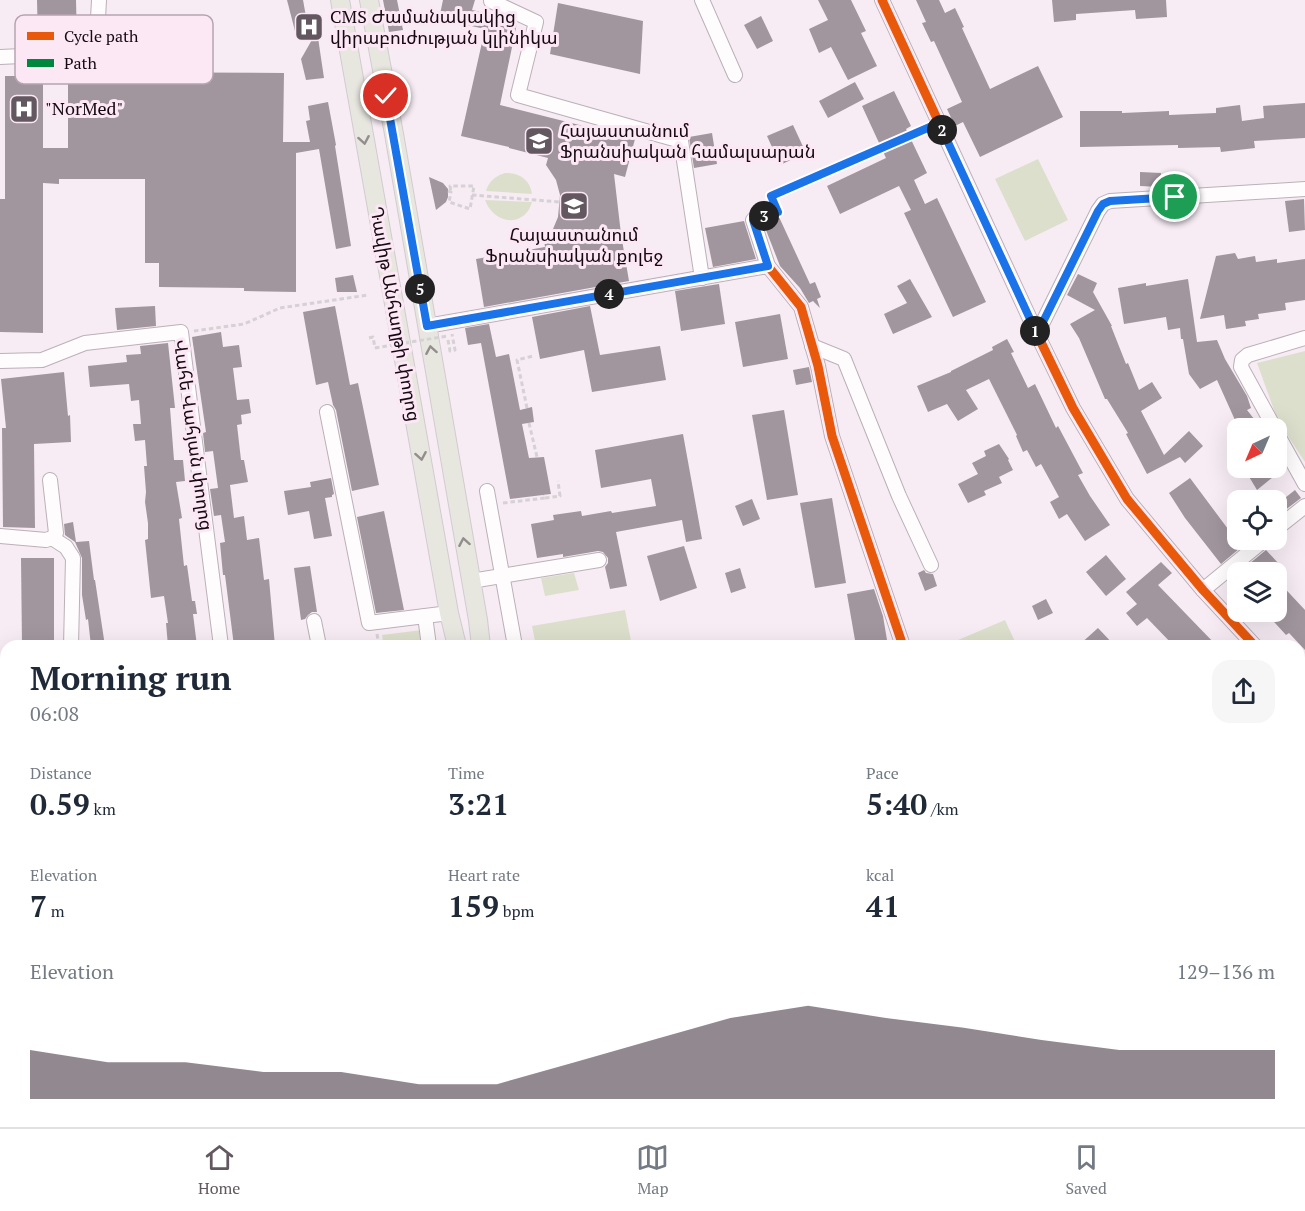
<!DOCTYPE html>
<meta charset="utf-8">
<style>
:root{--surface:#fff;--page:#f6f6f7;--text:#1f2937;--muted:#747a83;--line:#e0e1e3;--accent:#635860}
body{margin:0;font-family:"PT Serif","Noto Sans Armenian",serif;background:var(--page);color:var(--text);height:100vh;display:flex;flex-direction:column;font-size:22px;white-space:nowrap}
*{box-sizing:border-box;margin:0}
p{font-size:20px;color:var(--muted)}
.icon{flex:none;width:33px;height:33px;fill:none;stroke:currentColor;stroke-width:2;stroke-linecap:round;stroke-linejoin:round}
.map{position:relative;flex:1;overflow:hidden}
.details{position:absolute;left:0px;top:640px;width:1305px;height:488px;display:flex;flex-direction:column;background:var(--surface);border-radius:18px 18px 0 0;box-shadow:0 6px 24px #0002}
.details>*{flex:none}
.needle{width:39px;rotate:224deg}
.tools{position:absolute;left:1227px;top:418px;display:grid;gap:12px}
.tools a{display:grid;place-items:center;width:60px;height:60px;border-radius:12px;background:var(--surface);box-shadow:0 6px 24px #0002;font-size:30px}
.pin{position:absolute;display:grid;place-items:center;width:51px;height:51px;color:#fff;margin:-26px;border:3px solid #fff;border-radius:50%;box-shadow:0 2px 6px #0007}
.km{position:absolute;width:30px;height:30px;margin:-15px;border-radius:50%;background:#222;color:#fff;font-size:16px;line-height:30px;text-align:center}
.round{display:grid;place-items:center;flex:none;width:63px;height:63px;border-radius:18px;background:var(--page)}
.headline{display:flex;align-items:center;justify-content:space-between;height:102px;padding:0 30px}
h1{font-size:33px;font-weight:800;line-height:45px}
.metrics{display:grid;grid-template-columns:repeat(3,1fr);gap:9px;height:102px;padding:6px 30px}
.metrics div{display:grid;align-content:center}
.metrics b{font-size:30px;font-weight:800}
.metrics small{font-size:16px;font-weight:400}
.metrics p{font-size:16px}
.chart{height:168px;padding:12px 30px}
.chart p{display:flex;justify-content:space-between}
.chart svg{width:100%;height:108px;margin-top:6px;fill:var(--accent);opacity:.7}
.menu{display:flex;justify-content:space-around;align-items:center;height:84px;border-top:2px solid var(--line);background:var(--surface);font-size:16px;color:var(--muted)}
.menu a{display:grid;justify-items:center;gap:3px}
.menu .current{color:var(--accent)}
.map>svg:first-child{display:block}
</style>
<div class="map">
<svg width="1305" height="1127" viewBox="0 0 1305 1127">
<rect width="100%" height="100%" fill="#f7ecf4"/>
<g fill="#dddfcd">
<polygon points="1038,159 1068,220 1025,241 995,179"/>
<path d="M 505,173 C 520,173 530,180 532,194 L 486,191 C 489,181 495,176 505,173 Z"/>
<path d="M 485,200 L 532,202 C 531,205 530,208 528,211 C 514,229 491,218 485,200 Z"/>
<polygon points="1305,351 1305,462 1278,421 1257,363"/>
<polygon points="574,573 579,590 545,596 541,578"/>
<polygon points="625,610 632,646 536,646 532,626"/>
<polygon points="1005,620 1017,646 944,646"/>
<polygon points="422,630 425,646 384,646 382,635"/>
<polygon points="618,1122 909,1122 906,1127 617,1127"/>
</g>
<g fill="#a1969e">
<polygon points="37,0 76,0 77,43 38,44"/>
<polygon points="287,0 303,0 309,33 296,35"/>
<polygon points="383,0 397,0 403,30 389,32"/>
<polygon points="443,0 475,0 472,10 486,13 486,16 517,23 500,105 635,139 625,177 614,174 621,234 629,281 484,307 476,259 545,247 544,239 553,229 558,217 560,195 556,180 546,165 548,158 509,148 509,147 461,136 485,29 439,19"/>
<polygon points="818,0 851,0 866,31 861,33 877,66 848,80 831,47 819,53 809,29 828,20"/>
<polygon points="916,0 939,0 945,13 955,8 964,27 962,28 990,89 1038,66 1063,117 980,157 963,122 955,126 947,109 962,102 934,41 931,42 922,23 926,22"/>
<polygon points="1052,0 1166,0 1167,17 1136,19 1135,10 1076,14 1076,20 1054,22"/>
<polygon points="558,3 643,21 640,74 550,54"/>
<polygon points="761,16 773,41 757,49 744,25"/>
<polygon points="317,31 324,78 306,80 301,59"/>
<polygon points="68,72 284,73 283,142 310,142 306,121 310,120 308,106 328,102 336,145 335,146 351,246 336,249 319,149 296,153 296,292 244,291 244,288 159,287 159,263 145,263 145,179 59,179 59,184 43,183 43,333 0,332 0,199 5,199 5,76 43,76 43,148 68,148"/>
<polygon points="855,82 864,99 828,118 819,101"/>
<polygon points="894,91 911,126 906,129 927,173 914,180 925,204 937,198 986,302 953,317 904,213 911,210 899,186 840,214 827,186 886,158 862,106"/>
<polygon points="1305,103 1305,138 1254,141 1255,148 1221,152 1220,147 1178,148 1178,145 1080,147 1080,111 1122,111 1122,113 1169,111 1169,115 1216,113 1216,108 1240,105 1242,121 1264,118 1263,106"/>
<polygon points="793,125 806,153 780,165 767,136"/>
<polygon points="712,133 717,164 694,168 689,137"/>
<polygon points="1140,172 1161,173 1160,187 1140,186"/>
<polygon points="429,177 443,183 448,189 448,197 446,202 436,210"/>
<polygon points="1304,199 1305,230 1289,232 1285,201"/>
<polygon points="779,217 810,284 815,282 821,297 817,299 820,308 813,301 809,303 800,288 780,266 764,225"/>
<polygon points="744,221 756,259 713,267 705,228"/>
<polygon points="1235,253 1238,259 1255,256 1256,262 1277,259 1277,263 1305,259 1305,300 1285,303 1286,310 1258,314 1259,319 1245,321 1246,326 1226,329 1224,315 1200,319 1216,256"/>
<polygon points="1078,274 1097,283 1093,292 1112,326 1111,326 1126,364 1128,363 1139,390 1152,382 1162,398 1141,411 1164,455 1189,431 1203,446 1185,463 1180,457 1147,474 1126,434 1128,433 1107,399 1105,399 1079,338 1070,324 1095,310 1067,295"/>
<polygon points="353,275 357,292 337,292 335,278"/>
<polygon points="910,279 932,317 893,334 884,314 907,303 897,286"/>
<polygon points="1188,279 1197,342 1217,340 1225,359 1247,396 1251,408 1247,410 1262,429 1239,429 1217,380 1200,389 1189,374 1183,339 1181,339 1180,328 1168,330 1166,317 1124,324 1118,288 1146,283 1146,286"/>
<polygon points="719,284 725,324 681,331 675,291"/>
<polygon points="155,306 156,326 117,330 115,308"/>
<polygon points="335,306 350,385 358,383 379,485 352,491 336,410 333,405 328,382 316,385 303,312"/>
<polygon points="590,306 600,355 660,346 666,380 592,392 584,350 540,359 532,317"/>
<polygon points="780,314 788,359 743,367 735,322"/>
<polygon points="489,324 496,357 509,354 520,410 532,407 534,422 522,424 529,458 544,457 551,494 510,499 481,343 468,345 465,328"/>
<polygon points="221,332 223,347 239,345 242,367 233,368 237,400 249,399 251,413 241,415 242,424 237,425 241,460 244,460 248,482 230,485 234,518 244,516 247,540 259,538 264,580 269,579 275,646 234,646 225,575 223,575 220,543 225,542 221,515 214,516 210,489 218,488 213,451 205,452 203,433 206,432 192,337"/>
<polygon points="1007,339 1014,352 1011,353 1028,388 1035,384 1056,428 1058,426 1083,473 1078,475 1090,496 1110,525 1085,541 1067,514 1059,519 1050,502 1059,497 1041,464 1036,467 1027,450 1023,452 1016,436 1017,435 989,379 966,390 978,409 958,421 947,404 928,412 917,386 951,372 951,371 993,350 992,347"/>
<polygon points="168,343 175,408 170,408 174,460 183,460 185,481 176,482 182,518 179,519 184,566 187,565 192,601 195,601 197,614 193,614 197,646 168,646 166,623 168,623 164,596 151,598 145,540 148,539 148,523 145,502 146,492 144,466 147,466 145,440 135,441 133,424 141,424 139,400 131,401 129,384 90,387 88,366 127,362 126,355 141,354 140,346"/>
<polygon points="809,367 812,382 796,385 793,370"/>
<polygon points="64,372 68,416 70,415 71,442 34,444 35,528 3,527 2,428 6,428 1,379"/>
<polygon points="784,410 798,495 767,500 752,415"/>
<polygon points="683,434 702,539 686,542 682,520 616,532 627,586 610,589 605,567 608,563 608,558 603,552 598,551 563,557 563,554 537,558 531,524 554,520 553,515 581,511 582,516 611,511 612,513 656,506 651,479 601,488 595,450"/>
<polygon points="999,444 1009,459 1008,460 1013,470 999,477 1002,483 984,491 986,495 968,503 958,484 978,474 972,463 986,456 984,451"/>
<polygon points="1256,468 1284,468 1257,490 1248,475"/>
<polygon points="331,478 334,494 332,495 332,497 325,498 332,536 314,539 309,511 288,515 284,491 311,487 310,482"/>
<polygon points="1190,478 1228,529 1232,526 1238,533 1238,540 1243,540 1246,543 1221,564 1185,518 1169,493"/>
<polygon points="1295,490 1301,498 1276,517 1276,505"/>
<polygon points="832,498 846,583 815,588 800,503"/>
<polygon points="752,499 760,519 743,526 735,506"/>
<polygon points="384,511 404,610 376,613 357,517"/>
<polygon points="73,522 76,542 89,541 94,580 95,580 105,646 91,646 88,619 86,620 82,595 82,558 75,542 65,535 64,524"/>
<polygon points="684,546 697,588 660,601 647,556"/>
<polygon points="1266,550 1279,564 1269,573 1238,573"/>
<polygon points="1106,555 1126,579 1106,596 1086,572"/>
<polygon points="21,558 54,558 54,646 22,646"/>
<polygon points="1161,562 1172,573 1158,585 1217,646 1174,646 1147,618 1137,626 1126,613 1137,604 1126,592"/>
<polygon points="310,566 317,612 312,612 308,615 305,619 301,620 294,568"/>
<polygon points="740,568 746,588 731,593 725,573"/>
<polygon points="924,570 926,573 933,574 937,586 925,591 918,573"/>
<polygon points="1276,579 1305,610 1305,650 1289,633 1286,635 1265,612 1276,612"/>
<polygon points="874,589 883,616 888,646 856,646 847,594"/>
<polygon points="1046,599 1053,613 1038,620 1032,606"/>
<polygon points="1098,628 1115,646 1078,646"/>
</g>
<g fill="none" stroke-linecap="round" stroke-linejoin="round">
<g stroke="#bbb0b8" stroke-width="16">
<g id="minor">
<polyline points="491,0 491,1 536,22 518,95 681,141 702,278"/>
<polyline points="702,0 735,75"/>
<polyline points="882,0 1037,334 1073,408 1127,499 1203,590 1255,646"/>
<polyline points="0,57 84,53 93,48 97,37 99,0"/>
<polyline points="753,220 768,266"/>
<polyline points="427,326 768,266 801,307 818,366 832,436 903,646"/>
<polyline points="1037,334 1098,211 1103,204 1110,201 1305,189"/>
<polyline points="812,346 844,359 899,496 931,565"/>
<polyline points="0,361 42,360 85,343 181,332 221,646"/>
<polyline points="327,412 369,623 449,613"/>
<polyline points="1275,429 1241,367 1242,360 1248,355 1305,338"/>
<polyline points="1276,432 1305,484"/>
<polyline points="487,491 515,646"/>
<polyline points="1276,529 1305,506"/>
<polyline points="0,536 46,540 52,538 56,533 50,480"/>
<polyline points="52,538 66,547 73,558 71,646"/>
<polyline points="471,581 599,560"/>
<polyline points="1203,590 1264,540"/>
<polyline points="425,616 429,646"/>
<polyline points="314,621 319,646"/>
<polyline points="0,691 6,691"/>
<polyline points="1299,694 1305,700"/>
<polyline points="0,814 6,814"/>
<polyline points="1299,833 1305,832"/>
<polyline points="1299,1030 1305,1033"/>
<polyline points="1299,1122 1305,1124"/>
<polyline points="1050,1127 1056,1122"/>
</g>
</g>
<g stroke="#d1cbd0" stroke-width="20">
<g id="major">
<polyline points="340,0 449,613 457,646"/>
<polyline points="369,0 394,134 478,620 481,646"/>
<polyline points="1299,919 1305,918"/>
<polyline points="1299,953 1305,952"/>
<polyline points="528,1122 529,1127"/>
<polyline points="547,1122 548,1127"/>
<polyline points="563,1122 564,1127"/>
<polyline points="582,1122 583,1127"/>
<polyline points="1215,1122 1219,1127"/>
<polyline points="68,1127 98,1122"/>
<polyline points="216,1127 244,1122"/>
<polyline points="317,1127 344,1122"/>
</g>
</g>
<g stroke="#d5d1d4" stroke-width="3" stroke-dasharray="4.5 3" stroke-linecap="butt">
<polyline points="448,191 451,192 449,202 470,209 474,186 450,186 451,192"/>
<polyline points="472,195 560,202"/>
<polyline points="765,216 778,212 771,196 927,129"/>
<polyline points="194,331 244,324 280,308 368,295"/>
<polyline points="369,338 373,337 375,348"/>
<polyline points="448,340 450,351 455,350 452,334"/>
<polyline points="527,408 517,360 533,356"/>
<polyline points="529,423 537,457"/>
<polyline points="545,498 560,496 558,481"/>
<polyline points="503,503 545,498 544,495"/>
<polyline points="377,634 379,646"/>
<polyline points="13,1122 14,1127"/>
<polyline points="455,1122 456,1127"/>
</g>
<use href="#minor" stroke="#fefcfd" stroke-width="14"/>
<use href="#major" stroke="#e7e7e0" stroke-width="18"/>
<polyline stroke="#d5d1d4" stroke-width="3" stroke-dasharray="4.5 3" stroke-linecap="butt" points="375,348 447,336"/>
<polyline stroke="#00873e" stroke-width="8" stroke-dasharray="15 8" stroke-linecap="butt" points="870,1127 871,1122"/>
<g stroke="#fce7f5" stroke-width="13">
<g id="cycleway">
<polyline points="882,0 1037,334 1073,408 1127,499 1203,590 1255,646"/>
<polyline points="427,326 768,266 801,307 818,366 832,436 903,646"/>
</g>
</g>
<use href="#cycleway" stroke="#e8590c" stroke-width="9"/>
</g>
<defs><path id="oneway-chevron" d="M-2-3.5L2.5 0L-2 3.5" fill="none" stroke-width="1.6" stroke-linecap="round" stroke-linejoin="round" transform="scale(1.5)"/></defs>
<g stroke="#938e8d">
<use href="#oneway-chevron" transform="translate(364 140) rotate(80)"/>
<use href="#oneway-chevron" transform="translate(431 350) rotate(-100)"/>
<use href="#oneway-chevron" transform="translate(421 456) rotate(80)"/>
<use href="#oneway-chevron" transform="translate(464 542) rotate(-100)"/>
</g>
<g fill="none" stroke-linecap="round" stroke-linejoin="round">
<g stroke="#fff" stroke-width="12">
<polyline id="route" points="386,96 427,326 768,266 753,220 778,212 771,196 939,123 1037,334 1098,211 1103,204 1110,201 1175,197"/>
</g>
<use href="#route" stroke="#1a73e8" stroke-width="8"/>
</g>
<defs>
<g id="hospital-square" transform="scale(1.5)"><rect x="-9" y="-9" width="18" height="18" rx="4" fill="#635860" stroke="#fce7f5"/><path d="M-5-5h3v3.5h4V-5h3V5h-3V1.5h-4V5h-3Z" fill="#fff"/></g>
<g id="university-square" transform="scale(1.5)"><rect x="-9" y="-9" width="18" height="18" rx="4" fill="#635860" stroke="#fce7f5"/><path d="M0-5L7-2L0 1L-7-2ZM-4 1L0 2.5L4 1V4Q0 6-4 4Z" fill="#fff"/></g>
</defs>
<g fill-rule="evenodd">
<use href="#hospital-square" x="309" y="27"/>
<use href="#hospital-square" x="24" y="109"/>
<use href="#university-square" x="539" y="141"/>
<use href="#university-square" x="574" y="206"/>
</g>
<g text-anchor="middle" stroke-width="6" stroke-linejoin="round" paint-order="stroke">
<g font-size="18" fill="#140911" stroke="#fce7f5" text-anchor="start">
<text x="330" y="23">CMS Ժամանակակից<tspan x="330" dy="21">վիրաբուժության կլինիկա</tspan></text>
<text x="45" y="115">"NorMed"</text>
<text x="560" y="137">Հայաստանում<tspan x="560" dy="21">Ֆրանսիական համալսարան</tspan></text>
<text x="574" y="241" text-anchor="middle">Հայաստանում<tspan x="574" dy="21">Ֆրանսիական քոլեջ</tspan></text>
</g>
<g font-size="18" fill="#140911" stroke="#fce7f5">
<text transform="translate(395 314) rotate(80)" y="6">Դավիթ Անհաղթի փողոց</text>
<text transform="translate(193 435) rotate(82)" y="6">Վահե Վահյան փողոց</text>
</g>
</g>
<rect x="15" y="15" width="198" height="69" rx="9" fill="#fce7f5" stroke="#b6a4b1" stroke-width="1.5"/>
<rect x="27" y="32" width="27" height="8" fill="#e8590c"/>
<rect x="27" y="59" width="27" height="8" fill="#00873e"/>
<g font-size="16" fill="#140911">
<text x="64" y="42">Cycle path</text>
<text x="64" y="69">Path</text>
</g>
</svg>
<div class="tools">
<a><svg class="needle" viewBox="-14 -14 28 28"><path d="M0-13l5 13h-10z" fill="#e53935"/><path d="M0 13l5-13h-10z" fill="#747a83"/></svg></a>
<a><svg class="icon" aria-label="locate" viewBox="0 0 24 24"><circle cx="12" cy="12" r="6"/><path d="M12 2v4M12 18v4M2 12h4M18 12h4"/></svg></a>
<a><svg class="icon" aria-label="layers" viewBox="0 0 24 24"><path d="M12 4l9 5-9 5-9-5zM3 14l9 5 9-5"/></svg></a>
</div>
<div class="pin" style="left:1175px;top:197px;background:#1e9e55"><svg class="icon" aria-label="arrive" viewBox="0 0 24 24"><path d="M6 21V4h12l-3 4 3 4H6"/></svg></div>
<div class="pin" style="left:386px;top:96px;background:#d93025"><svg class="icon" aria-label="check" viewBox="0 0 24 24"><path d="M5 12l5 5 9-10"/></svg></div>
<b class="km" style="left:1035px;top:331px">1</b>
<b class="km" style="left:942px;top:130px">2</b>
<b class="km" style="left:764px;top:216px">3</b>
<b class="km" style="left:609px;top:294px">4</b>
<b class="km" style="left:420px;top:289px">5</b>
<section class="details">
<div class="headline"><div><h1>Morning run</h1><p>06:08</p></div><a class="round"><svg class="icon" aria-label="share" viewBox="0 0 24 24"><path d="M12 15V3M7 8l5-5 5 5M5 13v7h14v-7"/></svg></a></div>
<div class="metrics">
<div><p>Distance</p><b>0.59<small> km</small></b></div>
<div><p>Time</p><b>3:21</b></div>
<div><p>Pace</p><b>5:40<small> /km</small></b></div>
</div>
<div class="metrics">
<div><p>Elevation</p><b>7<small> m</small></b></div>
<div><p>Heart rate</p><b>159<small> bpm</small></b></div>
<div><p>kcal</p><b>41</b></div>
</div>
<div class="chart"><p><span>Elevation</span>129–136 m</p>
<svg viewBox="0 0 160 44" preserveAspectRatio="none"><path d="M0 44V24L10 29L20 29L30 33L40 33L50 38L60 38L70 29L80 20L90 11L100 6L110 11L120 15L130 20L140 24L150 24L160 24V44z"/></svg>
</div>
</section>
</div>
<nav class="menu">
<a class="current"><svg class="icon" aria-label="home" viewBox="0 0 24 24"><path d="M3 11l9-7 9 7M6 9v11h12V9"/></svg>Home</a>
<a><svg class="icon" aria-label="map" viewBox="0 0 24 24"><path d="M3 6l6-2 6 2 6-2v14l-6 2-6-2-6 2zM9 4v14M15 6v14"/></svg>Map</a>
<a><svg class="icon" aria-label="saved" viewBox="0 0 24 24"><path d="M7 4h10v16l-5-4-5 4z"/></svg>Saved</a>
</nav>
